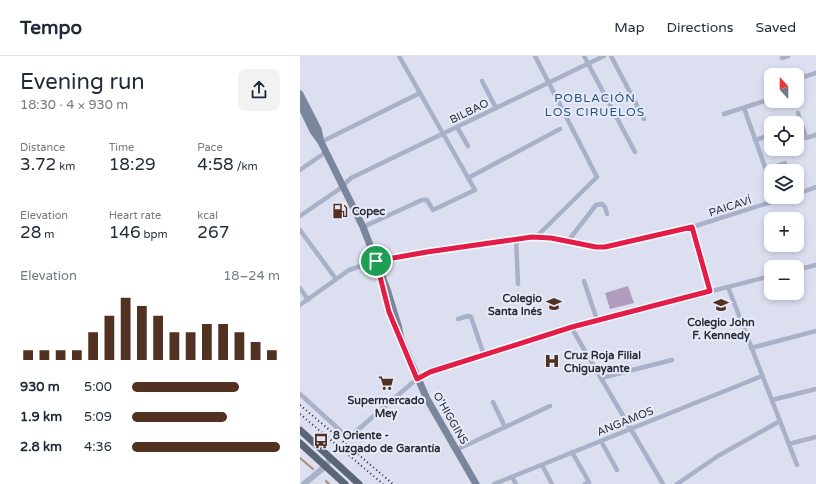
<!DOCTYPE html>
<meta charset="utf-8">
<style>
:root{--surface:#fff;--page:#f2f2f3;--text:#1f2937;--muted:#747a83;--line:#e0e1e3;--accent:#533120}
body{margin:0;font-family:"Varela Round",sans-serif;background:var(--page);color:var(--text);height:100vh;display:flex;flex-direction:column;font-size:15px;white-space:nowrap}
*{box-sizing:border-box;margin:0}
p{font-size:13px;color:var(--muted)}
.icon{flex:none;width:22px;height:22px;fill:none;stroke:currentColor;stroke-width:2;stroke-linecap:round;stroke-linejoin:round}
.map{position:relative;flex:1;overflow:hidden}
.details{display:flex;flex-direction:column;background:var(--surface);width:300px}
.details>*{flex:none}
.needle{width:26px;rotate:339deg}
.buttons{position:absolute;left:464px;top:12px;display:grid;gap:8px}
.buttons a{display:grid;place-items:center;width:40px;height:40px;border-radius:8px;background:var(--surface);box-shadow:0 2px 6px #0003;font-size:20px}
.pin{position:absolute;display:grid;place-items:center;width:34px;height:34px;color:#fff;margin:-17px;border:2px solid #fff;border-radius:50%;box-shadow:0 1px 4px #0007}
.round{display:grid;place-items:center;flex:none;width:42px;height:42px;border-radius:8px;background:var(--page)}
.summary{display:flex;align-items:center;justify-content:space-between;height:68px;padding:0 20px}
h1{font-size:22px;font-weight:600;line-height:30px}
.metrics{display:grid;grid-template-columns:repeat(3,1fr);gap:6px;height:68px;padding:4px 20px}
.metrics div{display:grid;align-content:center}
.metrics b{font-size:17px;font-weight:600}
.metrics small{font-size:11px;font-weight:400}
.metrics p{font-size:11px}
.chart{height:112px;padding:8px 20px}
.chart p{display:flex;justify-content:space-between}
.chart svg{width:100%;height:72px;margin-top:4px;stroke:var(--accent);stroke-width:6}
ul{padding:0 20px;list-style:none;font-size:13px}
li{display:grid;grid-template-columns:64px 48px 1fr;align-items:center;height:30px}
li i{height:10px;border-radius:5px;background:var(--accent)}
header{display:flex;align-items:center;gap:24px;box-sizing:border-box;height:56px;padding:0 20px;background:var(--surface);border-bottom:1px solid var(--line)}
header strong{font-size:19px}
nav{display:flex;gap:22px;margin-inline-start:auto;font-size:14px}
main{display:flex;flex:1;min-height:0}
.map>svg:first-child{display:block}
</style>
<header>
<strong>Tempo</strong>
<nav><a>Map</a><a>Directions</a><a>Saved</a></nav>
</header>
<main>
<section class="details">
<div class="summary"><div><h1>Evening run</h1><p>18:30 · 4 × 930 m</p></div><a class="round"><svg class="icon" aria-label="share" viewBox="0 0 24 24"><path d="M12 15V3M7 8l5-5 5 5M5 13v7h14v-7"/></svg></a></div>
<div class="metrics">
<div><p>Distance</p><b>3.72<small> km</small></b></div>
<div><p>Time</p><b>18:29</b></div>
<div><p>Pace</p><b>4:58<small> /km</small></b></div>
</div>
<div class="metrics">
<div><p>Elevation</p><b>28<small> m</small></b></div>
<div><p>Heart rate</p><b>146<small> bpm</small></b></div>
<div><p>kcal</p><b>267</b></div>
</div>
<div class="chart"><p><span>Elevation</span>18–24 m</p>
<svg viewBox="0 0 160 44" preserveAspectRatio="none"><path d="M5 44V38M15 44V38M25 44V38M35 44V38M45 44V27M55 44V17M65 44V6M75 44V11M85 44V17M95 44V27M105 44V27M115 44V22M125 44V22M135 44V27M145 44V33M155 44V38"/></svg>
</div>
<ul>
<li><b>930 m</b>5:00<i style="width:72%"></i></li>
<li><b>1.9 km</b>5:09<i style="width:64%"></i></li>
<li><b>2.8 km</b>4:36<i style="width:100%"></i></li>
</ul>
</section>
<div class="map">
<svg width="516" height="428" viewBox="0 0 516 428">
<rect width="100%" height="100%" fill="#dbdff0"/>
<polygon fill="#b19cbe" points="328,230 334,247 310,253 305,237"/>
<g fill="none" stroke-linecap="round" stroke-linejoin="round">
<g stroke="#ab8b7c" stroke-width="2">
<polyline points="0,402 13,413"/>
<polyline points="26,425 29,428"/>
</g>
<g stroke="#a8b1c7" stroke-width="4.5">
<polyline points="235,0 297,121 237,180"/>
<polyline points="284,0 335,96"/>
<polyline points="311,0 344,63"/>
<polyline points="482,2 488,0"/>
<polyline points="497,23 516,17"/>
<polyline points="182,25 196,52"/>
<polyline points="444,52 471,128"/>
<polyline points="498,57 506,82 516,79"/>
<polyline points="424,58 471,43"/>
<polyline points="157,71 168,90"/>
<polyline points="455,84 471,79"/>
<polyline points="21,86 120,37"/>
<polyline points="0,114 26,96"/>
<polyline points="466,114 485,107"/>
<polyline points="168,122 260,73"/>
<polyline points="497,138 516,131"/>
<polyline points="0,160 38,134 51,122 304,0"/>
<polyline points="63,171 122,144 127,144 133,154 175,134 99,0"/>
<polyline points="392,171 410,235"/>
<polyline points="0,174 36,223"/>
<polyline points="216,183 218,228"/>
<polyline points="268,185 296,149 302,148 305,151 307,158"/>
<polyline points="497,214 516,209"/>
<polyline points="284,225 297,264"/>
<polyline points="428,231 497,409"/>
<polyline points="0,232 8,244"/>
<polyline points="0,249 49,214 76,205 127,196 232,181 251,182 297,191 305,191 392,171 487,141"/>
<polyline points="158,263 168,260 171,261 184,299"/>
<polyline points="271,271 363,428"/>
<polyline points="451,292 516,275"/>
<polyline points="301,322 372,304"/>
<polyline points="0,338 43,377 47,378 53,378 119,321 126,318 282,268 471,220"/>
<polyline points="472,344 516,333"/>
<polyline points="193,346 205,371"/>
<polyline points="301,385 317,414"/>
<polyline points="489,388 516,381"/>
<polyline points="156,394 250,350"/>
<polyline points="272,396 289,426 285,428"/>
<polyline points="242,409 252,428"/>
<polyline points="212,421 216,428"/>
<polyline points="194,428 462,320"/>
<polyline points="377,428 418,400 480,365"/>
</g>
<polyline stroke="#a8b1c7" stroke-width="6" points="4,428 22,413 31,402"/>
<g stroke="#7a869b" stroke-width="7">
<polyline points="0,38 18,73 20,82"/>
<polyline points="0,48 13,75 21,86 63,171 87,233 98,269 101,283"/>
<polyline points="99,279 127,343 176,428"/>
</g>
<g stroke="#5a6576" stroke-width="7">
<polyline points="0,374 59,428"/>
<polyline points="0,387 45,428"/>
</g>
<g stroke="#282d35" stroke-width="2" stroke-dasharray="1 3" stroke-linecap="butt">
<polyline points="0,349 93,428"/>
<polyline points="0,358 83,428"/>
</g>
</g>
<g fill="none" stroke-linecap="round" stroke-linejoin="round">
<g stroke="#fff" stroke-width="8">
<polygon id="route" points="392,171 410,235 272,271 130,316 117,323 89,256 76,205 127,196 232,181 251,182 296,191 305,191"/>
</g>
<use href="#route" stroke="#e11d48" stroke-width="5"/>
</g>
<defs>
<g id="fuel-bare" transform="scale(1.2)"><path d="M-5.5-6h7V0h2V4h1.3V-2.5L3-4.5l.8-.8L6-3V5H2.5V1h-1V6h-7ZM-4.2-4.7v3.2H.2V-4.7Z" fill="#533120" stroke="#e7eaf8" stroke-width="2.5" paint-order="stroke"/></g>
<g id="school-bare" transform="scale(1.2)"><path d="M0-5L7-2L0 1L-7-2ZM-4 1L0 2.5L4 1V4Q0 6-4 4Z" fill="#533120" stroke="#e7eaf8" stroke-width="2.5" paint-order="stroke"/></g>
<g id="hospital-bare" transform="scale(1.2)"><path d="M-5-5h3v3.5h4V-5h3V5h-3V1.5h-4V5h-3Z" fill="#533120" stroke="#e7eaf8" stroke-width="2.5" paint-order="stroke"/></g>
<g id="supermarket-bare" transform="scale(1.2)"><path d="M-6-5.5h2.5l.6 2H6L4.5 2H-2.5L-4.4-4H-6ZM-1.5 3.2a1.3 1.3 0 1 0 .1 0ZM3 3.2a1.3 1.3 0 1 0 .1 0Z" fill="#533120" stroke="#e7eaf8" stroke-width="2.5" paint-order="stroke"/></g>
<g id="bus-bare" transform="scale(1.2)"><path d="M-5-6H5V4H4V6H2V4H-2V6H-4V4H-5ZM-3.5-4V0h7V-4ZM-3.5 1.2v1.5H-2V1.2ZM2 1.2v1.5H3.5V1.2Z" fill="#533120" stroke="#e7eaf8" stroke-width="2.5" paint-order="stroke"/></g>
</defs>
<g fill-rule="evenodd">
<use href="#fuel-bare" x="40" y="155"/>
<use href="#school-bare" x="254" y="248"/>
<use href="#school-bare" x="421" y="249"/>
<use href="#hospital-bare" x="252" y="305"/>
<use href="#supermarket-bare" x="86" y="327"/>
<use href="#bus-bare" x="21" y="385"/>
</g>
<g text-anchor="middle" stroke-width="4" stroke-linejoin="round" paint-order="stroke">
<g font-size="11" fill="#282d35" stroke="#e7eaf8">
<text transform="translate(169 55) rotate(-26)" y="4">BILBAO</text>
<text transform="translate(430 150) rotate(-18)" y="4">PAICAVÍ</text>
<text transform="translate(151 362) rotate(60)" y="4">O'HIGGINS</text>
<text transform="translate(325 365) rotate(-22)" y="4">ANGAMOS</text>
</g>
<g font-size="11" font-weight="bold" fill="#282d35" stroke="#e7eaf8" text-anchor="start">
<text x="52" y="159">Copec</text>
<text x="242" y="246" text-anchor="end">Colegio<tspan x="242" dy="13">Santa Inés</tspan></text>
<text x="421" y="270" text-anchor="middle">Colegio John<tspan x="421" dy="13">F. Kennedy</tspan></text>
<text x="264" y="303">Cruz Roja Filial<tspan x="264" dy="13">Chiguayante</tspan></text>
<text x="86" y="348" text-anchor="middle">Supermercado<tspan x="86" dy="13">Mey</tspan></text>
<text x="33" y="383">8 Oriente -<tspan x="33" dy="13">Juzgado de Garantía</tspan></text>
</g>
<g font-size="12" letter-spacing="1" fill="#26517e" stroke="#e7eaf8">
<text x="295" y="46">POBLACIÓN<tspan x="295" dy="14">LOS CIRUELOS</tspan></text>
</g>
</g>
</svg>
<div class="buttons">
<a><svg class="needle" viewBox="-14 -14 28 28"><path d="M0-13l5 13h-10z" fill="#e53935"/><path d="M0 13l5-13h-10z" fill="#747a83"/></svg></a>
<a><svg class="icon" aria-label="locate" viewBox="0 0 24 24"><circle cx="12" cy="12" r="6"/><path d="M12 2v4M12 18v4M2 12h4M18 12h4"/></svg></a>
<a><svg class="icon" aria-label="layers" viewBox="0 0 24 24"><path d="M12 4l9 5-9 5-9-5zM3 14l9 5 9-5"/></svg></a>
<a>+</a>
<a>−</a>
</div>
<div class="pin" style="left:76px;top:205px;background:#1e9e55"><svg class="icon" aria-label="arrive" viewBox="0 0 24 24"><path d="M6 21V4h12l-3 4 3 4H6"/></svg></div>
</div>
</main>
